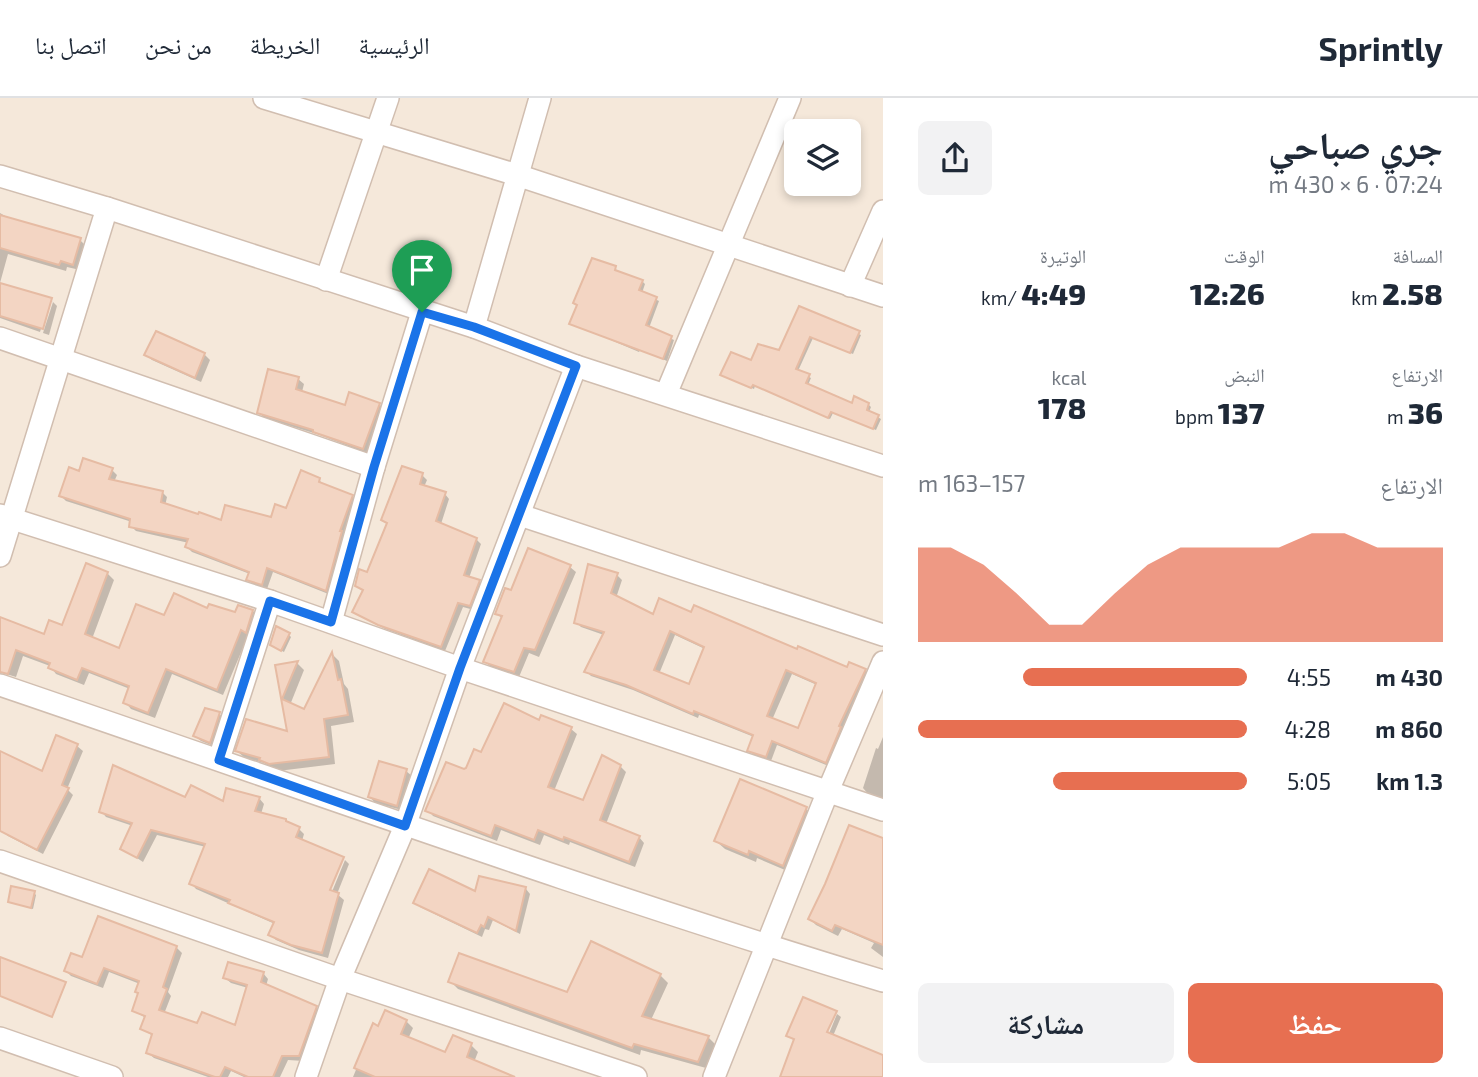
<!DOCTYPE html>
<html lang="ar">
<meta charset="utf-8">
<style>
:root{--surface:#fff;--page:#f2f2f3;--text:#1f2937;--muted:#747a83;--line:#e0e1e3;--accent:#e76f51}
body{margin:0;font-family:"Exo 2","Noto Naskh Arabic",sans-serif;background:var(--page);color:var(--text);direction:rtl;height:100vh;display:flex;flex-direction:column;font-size:26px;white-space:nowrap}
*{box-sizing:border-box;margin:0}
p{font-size:23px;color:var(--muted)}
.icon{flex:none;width:38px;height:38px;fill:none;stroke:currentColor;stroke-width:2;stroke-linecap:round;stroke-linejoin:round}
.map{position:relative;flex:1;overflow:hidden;direction:ltr}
.panel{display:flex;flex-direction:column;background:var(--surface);width:595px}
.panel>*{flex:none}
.buttons{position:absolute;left:784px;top:21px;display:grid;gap:14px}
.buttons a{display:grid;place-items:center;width:77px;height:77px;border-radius:10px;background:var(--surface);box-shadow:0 4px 10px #0003;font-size:35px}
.pin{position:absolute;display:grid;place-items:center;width:60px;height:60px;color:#fff;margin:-72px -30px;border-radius:50% 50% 50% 0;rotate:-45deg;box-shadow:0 0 7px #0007}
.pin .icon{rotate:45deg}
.round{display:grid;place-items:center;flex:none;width:74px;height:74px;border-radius:10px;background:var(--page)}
.headline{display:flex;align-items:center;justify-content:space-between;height:119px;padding:0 35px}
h1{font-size:38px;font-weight:800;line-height:52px}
.metrics{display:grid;grid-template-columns:repeat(3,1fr);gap:10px;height:119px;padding:7px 35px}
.metrics div{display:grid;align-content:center}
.metrics b{font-size:30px;font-weight:800}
.metrics small{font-size:19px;font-weight:400}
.metrics p{font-size:19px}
.chart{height:196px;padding:14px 35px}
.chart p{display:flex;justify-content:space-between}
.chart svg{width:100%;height:126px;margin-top:7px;fill:var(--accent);opacity:.7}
.button{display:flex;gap:14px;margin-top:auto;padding:14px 35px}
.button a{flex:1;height:80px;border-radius:10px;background:var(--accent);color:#fff;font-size:28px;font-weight:800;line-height:80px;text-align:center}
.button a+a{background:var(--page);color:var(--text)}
ul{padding:0 35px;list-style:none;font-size:23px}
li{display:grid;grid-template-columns:112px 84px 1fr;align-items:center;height:52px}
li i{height:18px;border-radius:9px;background:var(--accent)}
header{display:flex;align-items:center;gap:42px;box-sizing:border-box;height:98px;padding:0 35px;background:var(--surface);border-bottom:2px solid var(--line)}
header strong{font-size:33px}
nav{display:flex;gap:38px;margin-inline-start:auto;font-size:24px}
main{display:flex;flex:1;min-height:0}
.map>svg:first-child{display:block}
</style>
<header>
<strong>Sprintly</strong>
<nav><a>الرئيسية</a><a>الخريطة</a><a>من نحن</a><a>اتصل بنا</a></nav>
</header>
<main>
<section class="panel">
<div class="headline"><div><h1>جري صباحي</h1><p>07:24 · 6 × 430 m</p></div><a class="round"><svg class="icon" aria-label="share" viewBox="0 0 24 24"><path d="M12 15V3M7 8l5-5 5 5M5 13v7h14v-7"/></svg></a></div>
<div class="metrics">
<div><p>المسافة</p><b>2.58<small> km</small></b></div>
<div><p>الوقت</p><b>12:26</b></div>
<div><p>الوتيرة</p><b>4:49<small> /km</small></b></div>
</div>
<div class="metrics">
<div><p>الارتفاع</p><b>36<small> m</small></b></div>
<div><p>النبض</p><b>137<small> bpm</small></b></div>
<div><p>kcal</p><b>178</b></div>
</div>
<div class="chart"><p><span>الارتفاع</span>157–163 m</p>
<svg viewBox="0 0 160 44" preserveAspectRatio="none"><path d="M0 44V11L10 11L20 17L30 27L40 38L50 38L60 27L70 17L80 11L90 11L100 11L110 11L120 6L130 6L140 11L150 11L160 11V44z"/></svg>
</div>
<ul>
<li><b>430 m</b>4:55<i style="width:68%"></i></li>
<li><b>860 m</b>4:28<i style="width:100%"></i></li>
<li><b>1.3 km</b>5:05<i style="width:59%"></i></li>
</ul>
<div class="button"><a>حفظ</a><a>مشاركة</a></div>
</section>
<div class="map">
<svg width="883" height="979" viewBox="0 0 883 979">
<rect width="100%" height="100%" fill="#fdf6ec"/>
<path fill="#f5e8da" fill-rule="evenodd" d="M 0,0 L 883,0 L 883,979 L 0,979 ZM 796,33 L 849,33 L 849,86 L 796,86 Z"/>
<g fill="#0003" fill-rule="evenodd">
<polygon points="0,115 10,121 80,142 86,148 80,172 67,169 66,173 8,156 0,185"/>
<polygon points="615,170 618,174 642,183 645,186 642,195 659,203 649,230 674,242 667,263 640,252 639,254 571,225 578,208 575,205"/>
<polygon points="0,187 53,204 49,204 40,234 0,220"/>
<polygon points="53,204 57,208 49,237 43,235"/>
<polygon points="800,211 861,237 853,256 813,240 798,273 811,280 808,287 853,307 868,306 871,309 869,314 881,321 876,332 833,315 830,321 755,288 754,291 722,277 780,254"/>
<polygon points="204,256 210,262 201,284 152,262 146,257"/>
<polygon points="298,281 304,286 302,294 346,309 379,306 385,312 369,356 317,336 264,320 259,314"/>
<polygon points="112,372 117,377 114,384 162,394 167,399 165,408 222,424 272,421 287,412 319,382 324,387 352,398 357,403 331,497 273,474 267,491 253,486 248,481 250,476 192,454 187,449 189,445 136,433 131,428 132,424 66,403 61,398 80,375"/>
<polygon points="422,377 427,382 424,389 445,396 449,401 441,426 476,441 481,446 469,480 479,484 484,488 474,512 463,509 445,553 385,531 354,514 364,494 356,488 368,477 388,427 383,422"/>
<polygon points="529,452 570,469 576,474 539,559 529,555 519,579 491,569 485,564 503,521 497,516 512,494"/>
<polygon points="107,475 114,482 92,541 120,552 165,519 208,513 237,516 253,513 259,520 248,538 223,597 172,576 155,620 131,611 125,604 130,591 89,575 84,587 56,576 50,568 23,558 16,579 0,574 0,524 45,538 63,529"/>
<path d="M 617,477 L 622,482 L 616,500 L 654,518 L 692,516 L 848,571 L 865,572 L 870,578 L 831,669 L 777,647 L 771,663 L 754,657 L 749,652 L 754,639 L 699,617 L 698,620 L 633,592 L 591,578 L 586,573 L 604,537 L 581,529 L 576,524 ZM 675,537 L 705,551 L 690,588 L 659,576 ZM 792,576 L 817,587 L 799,633 L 772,622 Z"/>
<polygon points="289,537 291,539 284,554 274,549"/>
<polygon points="333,557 339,563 344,586 348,591 354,624 331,628 335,666 278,673 264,665 245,660 237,653 290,635 277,569 297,565 304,572 290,607 305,613"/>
<polygon points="219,616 225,621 216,649 201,643 195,638"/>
<polygon points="542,619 571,631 577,636 554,693 584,705 620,668 626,674 606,726 639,739 644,745 635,769 570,744 569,747 544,737 540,747 501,732 497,743 433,718 428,712 482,656 540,624"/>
<polygon points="883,639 883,702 869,697 863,690 876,650 878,651"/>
<polygon points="77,648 83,653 67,691 73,697 43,756 8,738 2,733 0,662 43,675"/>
<polygon points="406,673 412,678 402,712 375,705 370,699"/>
<polygon points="741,683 806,711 815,719 792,775 757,760 756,764 725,751 716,743"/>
<polygon points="259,700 264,706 261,716 299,731 304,736 302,743 325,800 329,801 345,762 349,766 337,796 344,802 328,860 299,852 276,842 270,836 275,826 196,791 191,785 206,749 157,737 143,764 122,750 133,728 106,719 101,713 186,701 224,706"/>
<polygon points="883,742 883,859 871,850 874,845 842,831 838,838 816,827 810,821"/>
<polygon points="526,791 530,796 520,836 493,822 489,832 485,831 482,839 420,809 415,804"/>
<polygon points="34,795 36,797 33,811 10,804"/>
<polygon points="176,849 182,855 168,894 171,898 164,916 198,927 236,929 248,890 231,885 225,880 263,875 268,881 266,888 316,909 321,914 304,963 288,962 280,979 244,979 231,973 228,979 208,979 154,960 148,955 153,938 142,931 146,920 134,913 139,896 140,886 109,874 103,890 71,878 66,873 83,862"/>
<polygon points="660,877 668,885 651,922 708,939 715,946 706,970 641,952 640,957 458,891 450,883 568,896"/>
<polygon points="837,916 841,919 833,938 882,958 883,956 883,979 782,979 794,943 789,937 826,943"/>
<polygon points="406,923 413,930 408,941 446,957 454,939 471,947 478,954 474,964 511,979 353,979 374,928 379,930"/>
</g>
<g fill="#f3d5c3" stroke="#e6bba3" stroke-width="2" fill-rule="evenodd">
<polygon points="0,117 81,140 73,167 61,163 59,167 0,150"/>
<polygon points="592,160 616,168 615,172 643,182 639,192 657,199 646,227 672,238 663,261 569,226 577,207 573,205"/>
<polygon points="0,185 52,200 43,231 0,218"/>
<polygon points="799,208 860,233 850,255 810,239 796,271 810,276 806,285 852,305 854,298 869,305 867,312 879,317 873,331 831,314 828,320 753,287 751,290 720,277 731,254 751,262 758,246 779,252"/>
<polygon points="156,233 205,255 195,280 144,257"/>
<polygon points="268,271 299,279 296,291 345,307 349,294 380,305 363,351 313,334 313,332 257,315"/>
<polygon points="83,360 113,370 109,381 163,393 161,404 198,416 199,414 221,422 225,407 271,419 275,406 286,410 301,372 320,380 319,384 353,397 340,433 342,433 326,493 267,470 262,487 246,482 249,474 185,449 188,441 129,429 130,421 59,398 69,369 79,373"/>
<polygon points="402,368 423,375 420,386 446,394 436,423 477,440 464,477 480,482 470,508 458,505 441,549 378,527 352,514 363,492 355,488 359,471 367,474 387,425 381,422"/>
<polygon points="528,450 571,467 535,552 524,550 514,574 483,564 502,518 495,516 505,490 511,492"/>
<polygon points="86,465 108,474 85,536 119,550 136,506 164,517 174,495 207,510 209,506 235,514 238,507 253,512 246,535 241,532 217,592 166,571 148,615 123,605 129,588 82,570 77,582 48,570 50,565 16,552 8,576 0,574 0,519 44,536 49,522 62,527"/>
<path d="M 588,466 L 618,475 L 611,495 L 653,516 L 659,500 L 691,514 L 694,507 L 797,551 L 798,548 L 847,569 L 849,564 L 866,571 L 839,628 L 841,629 L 826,665 L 772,643 L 766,659 L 747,653 L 753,637 L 694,613 L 693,616 L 626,587 L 584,574 L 604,534 L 574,525 ZM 670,533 L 704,549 L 689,586 L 654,572 ZM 786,572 L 816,585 L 798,630 L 767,618 Z"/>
<polygon points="276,528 290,535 281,553 270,547"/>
<polygon points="332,554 338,582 341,581 348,617 324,621 329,659 269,666 259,662 260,660 235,653 246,621 287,633 275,567 298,563 282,601 304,611"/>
<polygon points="504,605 539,622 541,617 572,629 548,689 583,702 602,657 621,667 600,722 640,738 629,764 564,739 563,742 538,732 534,742 495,727 491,738 425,713 446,664 464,671 466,670 474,651 481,654"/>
<polygon points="205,610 220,614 210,645 193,638"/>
<polygon points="56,637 78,646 62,687 69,690 37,752 0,733 0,653 42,673"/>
<polygon points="379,663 407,671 397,708 368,699"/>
<polygon points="113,667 185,699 191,687 223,703 226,690 260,699 255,713 286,721 286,723 300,729 296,739 344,759 330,792 339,795 322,855 291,847 268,837 274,824 228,805 230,802 189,786 205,746 151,732 137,760 120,751 132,725 99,714"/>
<polygon points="740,681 807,709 783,768 749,753 748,757 714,743"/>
<polygon points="849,727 883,740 883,847 835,827 832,833 808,821 825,786"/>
<polygon points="429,771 475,793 479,778 526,789 516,833 488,819 484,829 481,827 477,835 413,805"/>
<polygon points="11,788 35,793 31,810 8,804"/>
<polygon points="98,818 177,848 163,889 167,891 159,912 197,925 202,914 235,927 247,887 223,880 228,864 264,874 261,884 317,908 299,958 282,958 273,979 248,979 225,969 220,979 215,979 146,955 152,936 140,931 145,918 132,913 138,895 135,894 139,883 104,870 97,886 64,873 71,855 82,859"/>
<polygon points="591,843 661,876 642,918 709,938 698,964 634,946 632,950 448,884 459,855 567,894"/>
<polygon points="0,859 66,884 52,919 0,898"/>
<polygon points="803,899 837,913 827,934 883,957 883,979 780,979 794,941 786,938"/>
<polygon points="385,912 407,922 401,936 445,954 453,937 472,945 467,959 515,979 375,979 354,970 373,925 378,928"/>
</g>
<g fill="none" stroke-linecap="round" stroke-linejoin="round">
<g stroke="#d1beb0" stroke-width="24">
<g id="minor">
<polyline points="264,0 517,77 883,198"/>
<polyline points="0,78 107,110 474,229 576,268 883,368"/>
<polyline points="326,182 388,0"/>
<polyline points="850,188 883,113"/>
<polyline points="474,229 540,0"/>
<polyline points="0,240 374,369"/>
<polyline points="666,296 790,0"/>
<polyline points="0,417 270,503 460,570 883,712"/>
<polyline points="520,417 883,537"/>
<polyline points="0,458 107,110"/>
<polyline points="331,524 374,369 422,214"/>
<path d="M 0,587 C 294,687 586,793 883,883"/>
<polyline points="219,661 270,503"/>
<polyline points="0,763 340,881 636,979"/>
<polyline points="0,940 112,979"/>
<polyline points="306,979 340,881 405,728 460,570 576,268"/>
<polyline points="714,979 828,693 883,564"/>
</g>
</g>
<use href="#minor" stroke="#fff" stroke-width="21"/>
</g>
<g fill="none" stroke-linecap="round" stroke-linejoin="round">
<g stroke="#fff" stroke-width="14">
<polygon id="route" points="422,214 474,229 576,268 460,570 405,728 219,662 270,503 331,524 374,369"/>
</g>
<use href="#route" stroke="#1a73e8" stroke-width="9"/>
</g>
</svg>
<div class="buttons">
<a><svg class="icon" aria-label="layers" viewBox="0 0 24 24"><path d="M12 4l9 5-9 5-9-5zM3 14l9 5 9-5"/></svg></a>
</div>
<div class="pin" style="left:422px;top:214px;background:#1e9e55"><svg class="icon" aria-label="arrive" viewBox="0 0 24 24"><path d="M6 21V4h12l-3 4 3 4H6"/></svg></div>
</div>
</main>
